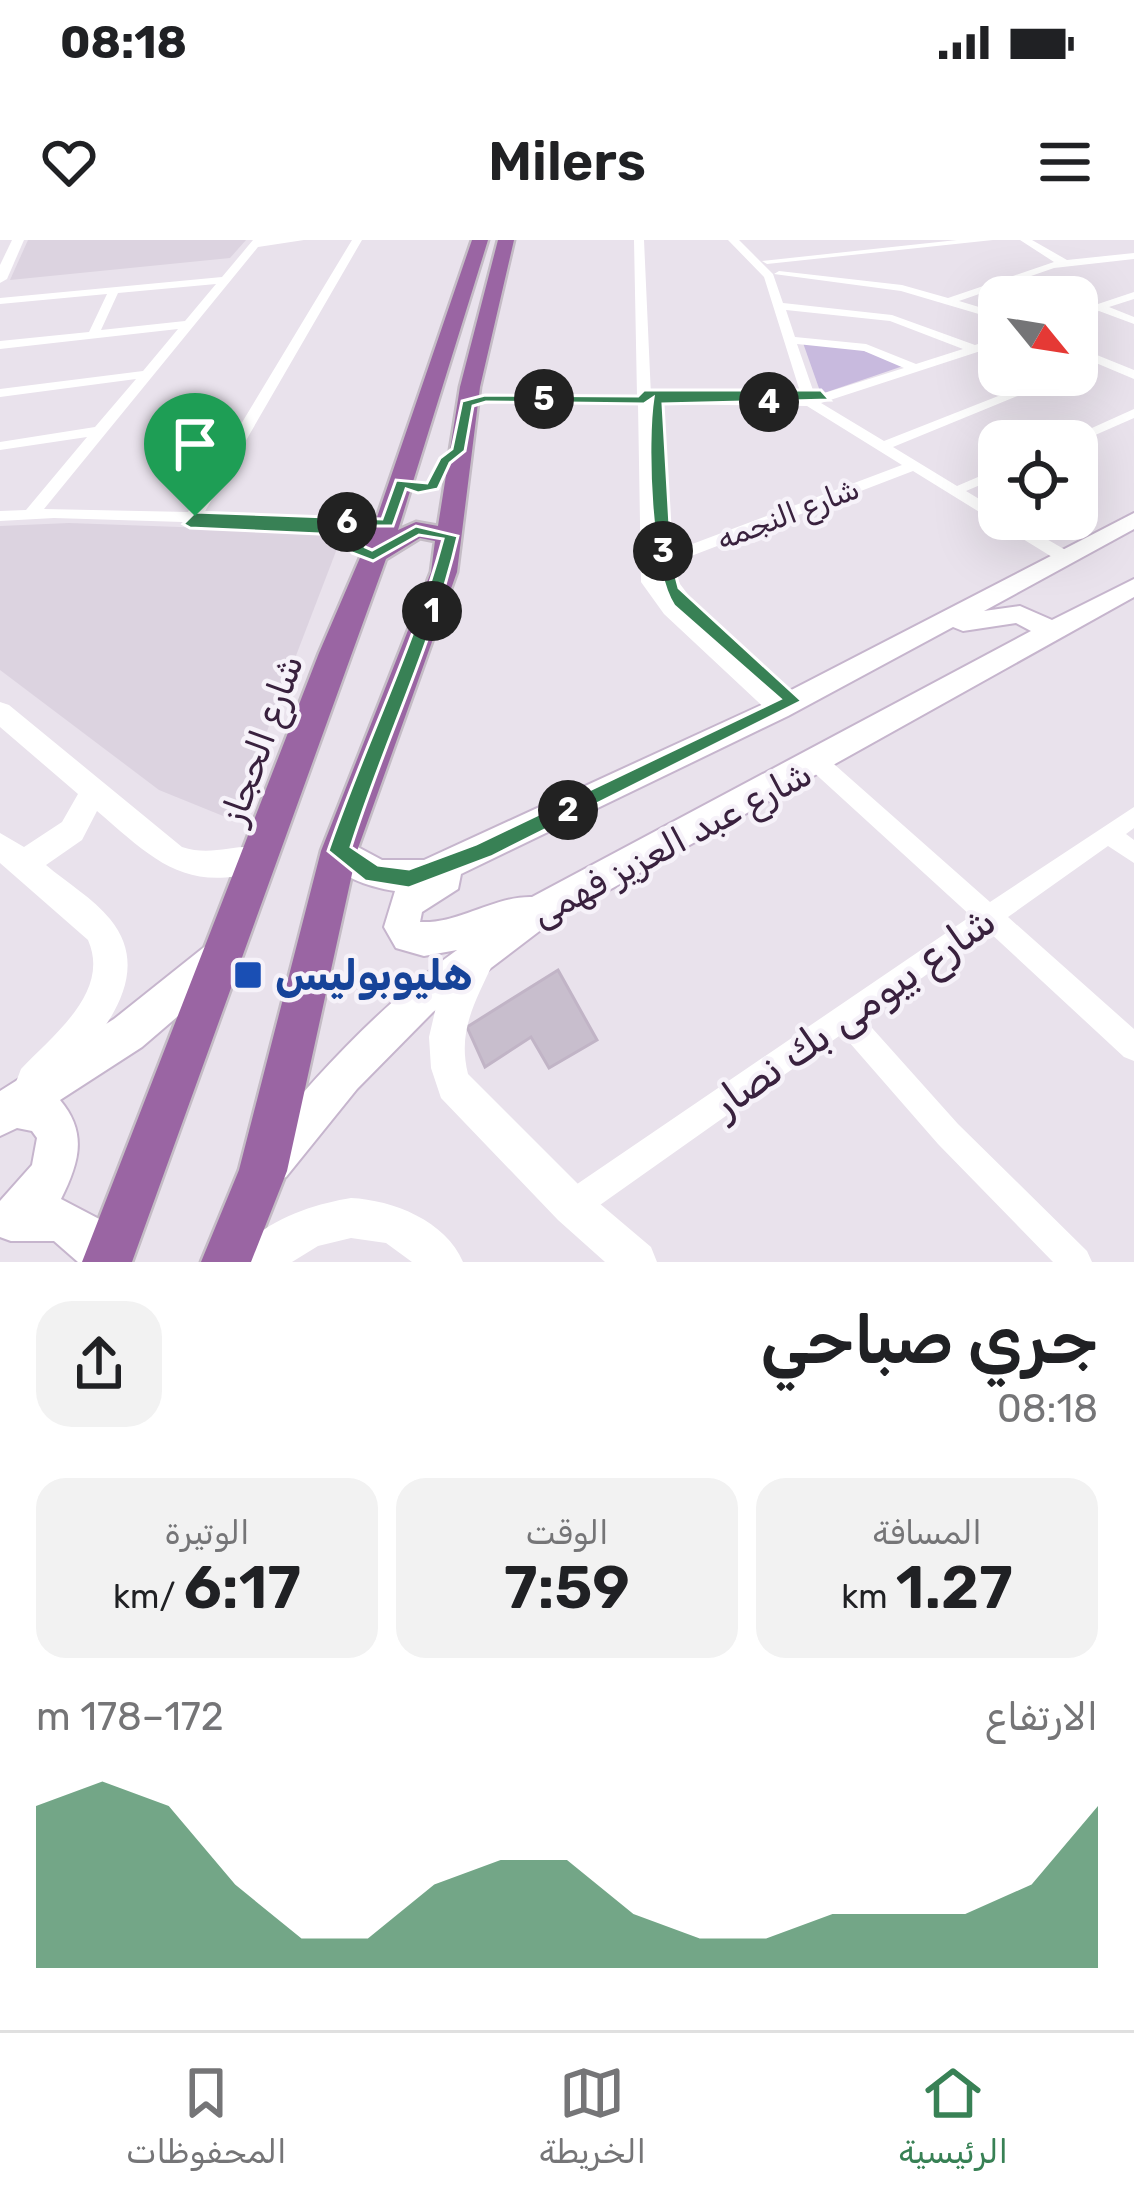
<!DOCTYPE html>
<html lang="ar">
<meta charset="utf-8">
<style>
:root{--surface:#fff;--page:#f2f2f2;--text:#202124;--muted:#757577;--line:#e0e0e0;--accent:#388155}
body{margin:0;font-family:Rubik,"Noto Sans Arabic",sans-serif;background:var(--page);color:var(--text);direction:rtl;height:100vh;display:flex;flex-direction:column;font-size:45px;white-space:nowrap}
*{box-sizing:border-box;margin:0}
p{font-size:39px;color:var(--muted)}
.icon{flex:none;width:66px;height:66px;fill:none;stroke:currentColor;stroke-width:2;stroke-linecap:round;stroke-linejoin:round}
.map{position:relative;height:1022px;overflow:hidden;direction:ltr}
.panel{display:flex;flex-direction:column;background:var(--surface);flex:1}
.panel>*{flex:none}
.needle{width:78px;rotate:120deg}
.controls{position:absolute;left:978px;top:36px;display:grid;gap:24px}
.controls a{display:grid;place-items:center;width:120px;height:120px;border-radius:24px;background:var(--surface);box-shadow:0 12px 48px #0002;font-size:60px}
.pin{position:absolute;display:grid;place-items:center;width:102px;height:102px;color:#fff;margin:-123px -51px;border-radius:50% 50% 50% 0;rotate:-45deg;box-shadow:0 0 12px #0007}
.pin .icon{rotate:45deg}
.km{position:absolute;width:60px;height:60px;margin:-30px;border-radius:50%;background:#222;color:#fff;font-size:33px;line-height:60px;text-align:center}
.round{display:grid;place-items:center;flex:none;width:126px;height:126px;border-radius:36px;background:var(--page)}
.summary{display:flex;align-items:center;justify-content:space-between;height:204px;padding:0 36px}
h1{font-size:66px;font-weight:600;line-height:90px}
.metrics{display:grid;grid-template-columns:repeat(3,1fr);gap:18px;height:204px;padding:12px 36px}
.metrics div{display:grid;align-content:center;border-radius:30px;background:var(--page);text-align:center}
.metrics b{font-size:60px;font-weight:600}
.metrics small{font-size:33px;font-weight:400}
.metrics p{font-size:33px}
.chart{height:336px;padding:24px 36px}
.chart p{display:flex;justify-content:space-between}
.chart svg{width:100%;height:216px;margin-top:12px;fill:var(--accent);opacity:.7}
.status{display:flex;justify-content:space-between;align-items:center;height:84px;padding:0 60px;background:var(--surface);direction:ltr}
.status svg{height:33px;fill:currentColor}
header{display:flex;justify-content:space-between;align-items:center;height:156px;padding:0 36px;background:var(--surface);font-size:54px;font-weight:600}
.tabs{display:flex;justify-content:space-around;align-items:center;height:168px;border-top:3px solid var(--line);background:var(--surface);font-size:33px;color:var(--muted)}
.tabs a{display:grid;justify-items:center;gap:6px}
.tabs .current{color:var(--accent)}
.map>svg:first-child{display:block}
</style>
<div class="status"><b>08:18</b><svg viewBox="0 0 49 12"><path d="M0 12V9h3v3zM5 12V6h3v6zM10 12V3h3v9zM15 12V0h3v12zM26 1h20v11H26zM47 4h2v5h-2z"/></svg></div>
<header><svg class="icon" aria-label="menu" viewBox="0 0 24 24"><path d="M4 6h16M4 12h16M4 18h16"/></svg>Milers<svg class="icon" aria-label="heart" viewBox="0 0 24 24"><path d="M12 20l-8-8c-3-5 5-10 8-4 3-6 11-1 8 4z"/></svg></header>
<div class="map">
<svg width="1134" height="1022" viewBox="0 0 1134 1022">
<rect width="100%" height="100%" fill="#e9e2ec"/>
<g fill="#dcd3e0">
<polygon points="28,0 246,0 230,18 10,40"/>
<polygon points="69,283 343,293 233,580 159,550 0,430 0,286"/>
</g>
<polygon fill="#c8bade" points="802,100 834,102 909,124 821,154"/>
<polygon fill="#c8becd" stroke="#c1b4c6" stroke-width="3" points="558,730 597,800 549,828 531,797 485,827 467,787"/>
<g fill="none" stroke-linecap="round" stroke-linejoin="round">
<g stroke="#c6b5cd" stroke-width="4">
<g id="secondary">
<path d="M 1134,273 L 1134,289 L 984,371 L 1020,366 L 1052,380 L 1134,339 L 1134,357 L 550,683 L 433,772 L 357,849 L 286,937 L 271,943 L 256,937 L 250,922 L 256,907 C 318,834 379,766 457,710 L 424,716 L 396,708 L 384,687 L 395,651 C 369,647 334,636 322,611 L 327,601 L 339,597 L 382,620 L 424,620 L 768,462 ZM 1016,383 L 1031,391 L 532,657 C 493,656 460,684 420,682 L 422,672 L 458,649 L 461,634 L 788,476 L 953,387 L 963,391 Z"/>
<path d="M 221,699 L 234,704 L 239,716 L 234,728 L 142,807 L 60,860 C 88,893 79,923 61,959 L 103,981 L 127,1022 L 78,1022 L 54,1001 L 11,1001 L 0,997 L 0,961 L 32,925 L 37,898 L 32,891 L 17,888 L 0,896 L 0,851 L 114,779 L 208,704 Z"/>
</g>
</g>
<g stroke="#c4bcc5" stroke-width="5">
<polygon id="primary" points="472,0 488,0 398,290 416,282 438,286 460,147 498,0 514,0 480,147 457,332 357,611 287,931 251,1022 201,1022 239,930 321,611 431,332 435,301 420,298 386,319 132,1022 82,1022 319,413 375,283"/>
</g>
<g fill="#fff" fill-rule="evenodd">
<path d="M 253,0 L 304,0 L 258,7 L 44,269 L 188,272 L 352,0 L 362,0 L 204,273 L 394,280 L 394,286 L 388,288 L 342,286 L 358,290 L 365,307 L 379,312 L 379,320 L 373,321 L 352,314 L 345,297 L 324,292 L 324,286 L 199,282 L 190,288 L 184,286 L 183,282 L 54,278 L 0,281 L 0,271 L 26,270 L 87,197 L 0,210 L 0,202 L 95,187 L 136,139 L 0,157 L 0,149 L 143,131 L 178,89 L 0,109 L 0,101 L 89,92 L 107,54 L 0,64 L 0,58 L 222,37 ZM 216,44 L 185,81 L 101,90 L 118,53 Z"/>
<path d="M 634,0 L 644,0 L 651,156 L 802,158 L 764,37 L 728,0 L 739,0 L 773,34 L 783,63 L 892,75 L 975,105 L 999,97 L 999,105 L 821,163 L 884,201 L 1052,135 L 1069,135 L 893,207 L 957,246 L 999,228 L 999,237 L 966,251 L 999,271 L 999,279 L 1012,279 L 1069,312 L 1069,320 L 1057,320 L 913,231 L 673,323 L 680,344 L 702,373 L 699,377 L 690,378 L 712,398 L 721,392 L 728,394 L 803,461 L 800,466 L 786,466 L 785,474 L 771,474 L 664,374 L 641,342 L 638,164 L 493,162 L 467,168 L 460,164 L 493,154 L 637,156 ZM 786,70 L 890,81 L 963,109 L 916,124 L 866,104 L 795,97 ZM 797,104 L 864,111 L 904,128 L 815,156 ZM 651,164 L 807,166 L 902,225 L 671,312 L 667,235 L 660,231 L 654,233 Z"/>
<polygon points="957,0 993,0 767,24 762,21"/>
<polygon points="1020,0 1032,0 1067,20 1134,13 1134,19 1054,28 959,61 999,73 999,80 901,51 774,34 779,31 902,45 948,58 1054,22"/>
<polygon points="1134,52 1134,59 1109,67 1134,77 1134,84 1099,71 1077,78 1077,71"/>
<polygon points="1077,107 1134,130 1134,139 1077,115"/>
<polygon points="1134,169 1134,178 1077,203 1063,201"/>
<polygon points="818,515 826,517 990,662 1134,567 1134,588 1126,594 1134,600 1134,623 1108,606 1008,677 1134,789 1134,821 1124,817 988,691 864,779 958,884 1087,1011 1092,1022 1053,1022 938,904 842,794 583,977 572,982 561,977 556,966 561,955 971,676 810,529 807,523 810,517"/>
</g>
<g fill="#fff" fill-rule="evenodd">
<polygon points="12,0 24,0 7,39 0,43 0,25"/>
<path d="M 0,462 L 9,465 L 182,607 C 215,618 241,600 268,610 L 272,619 L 268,628 C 187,656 154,620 97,571 L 82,600 L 46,625 C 66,642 94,659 110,679 C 162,742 86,811 47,855 L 34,860 L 21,855 L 16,842 L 21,829 C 53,795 111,752 88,700 L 0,623 L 0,593 L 24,607 L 62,582 L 78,554 L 0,487 Z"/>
<path d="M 476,708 L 488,712 L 493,723 C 476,761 457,790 468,834 L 586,952 L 651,1007 L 657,1022 L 605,1022 L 558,980 L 441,858 L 431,828 L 429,797 L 436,767 L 464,712 Z"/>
<path d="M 351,958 C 393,960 446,981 463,1022 L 412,1022 L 386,1003 L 351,998 L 318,1006 L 292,1022 L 236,1022 C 252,983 313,964 351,958 Z"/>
</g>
<use href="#secondary" fill="#fff" fill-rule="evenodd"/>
<use href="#primary" fill="#9a65a3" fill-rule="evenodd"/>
</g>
<path fill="#388155" stroke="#fff" stroke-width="3" fill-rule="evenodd" d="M 644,150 L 821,150 L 830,160 L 663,164 L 672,321 L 679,348 L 802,461 L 491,617 L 409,648 L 365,641 L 328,611 C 364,506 414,407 443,299 L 419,295 L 373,321 L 352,313 L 341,295 L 190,288 L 183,284 L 195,272 L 382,279 L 396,240 L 427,243 L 440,218 L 452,209 L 462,161 L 485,155 L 638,156 ZM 653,158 C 646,202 650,330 674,366 L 780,459 L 476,604 L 409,629 L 378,625 L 351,607 C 384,502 433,404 458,296 L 416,286 L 372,310 L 365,307 L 360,293 L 346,286 L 393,286 L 406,249 L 418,253 L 438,249 L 450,223 L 465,211 L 473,166 L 486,162 L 644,164 Z"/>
<rect fill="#1a4fb4" stroke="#f6f2f9" stroke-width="4.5" x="233" y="720" width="30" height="30" rx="6"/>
<g text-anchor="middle" stroke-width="9" stroke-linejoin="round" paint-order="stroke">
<g font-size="30" fill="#39213e" stroke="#f6f2f9">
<text transform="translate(788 274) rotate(-21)" y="10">شارع النجمه</text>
</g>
<g font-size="36" fill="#39213e" stroke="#f6f2f9">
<text transform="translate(261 499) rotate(-70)" y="13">شارع الحجاز</text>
<text transform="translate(671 603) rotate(-28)" y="13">شارع عبد العزيز فهمى</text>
</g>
<g font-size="42" font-weight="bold" fill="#164399" stroke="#f6f2f9" text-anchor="start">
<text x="275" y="750">هليوبوليس</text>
</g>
<g font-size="42" fill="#39213e" stroke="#f6f2f9">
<text transform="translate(853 771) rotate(-35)" y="15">شارع بيومى بك نصار</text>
</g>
</g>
</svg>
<div class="controls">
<a><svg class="needle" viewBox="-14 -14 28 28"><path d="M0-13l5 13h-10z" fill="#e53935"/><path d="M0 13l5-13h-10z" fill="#757577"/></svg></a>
<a><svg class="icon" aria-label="locate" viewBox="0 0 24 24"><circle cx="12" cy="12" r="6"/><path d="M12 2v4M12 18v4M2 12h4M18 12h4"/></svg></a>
</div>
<div class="pin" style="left:195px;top:276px;background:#1e9e55"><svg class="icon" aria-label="arrive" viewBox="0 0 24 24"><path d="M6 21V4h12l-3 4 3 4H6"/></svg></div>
<b class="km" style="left:432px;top:371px">1</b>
<b class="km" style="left:568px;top:570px">2</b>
<b class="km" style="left:663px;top:311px">3</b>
<b class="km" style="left:769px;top:162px">4</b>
<b class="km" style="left:544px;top:159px">5</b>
<b class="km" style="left:347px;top:282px">6</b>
</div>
<section class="panel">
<div class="summary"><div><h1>جري صباحي</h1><p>08:18</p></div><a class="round"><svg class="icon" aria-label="share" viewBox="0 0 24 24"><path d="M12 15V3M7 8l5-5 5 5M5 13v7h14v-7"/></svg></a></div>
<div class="metrics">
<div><p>المسافة</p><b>1.27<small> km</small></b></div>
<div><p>الوقت</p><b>7:59</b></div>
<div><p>الوتيرة</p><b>6:17<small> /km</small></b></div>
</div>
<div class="chart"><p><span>الارتفاع</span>172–178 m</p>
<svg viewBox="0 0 160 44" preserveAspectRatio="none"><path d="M0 44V11L10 6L20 11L30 27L40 38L50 38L60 27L70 22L80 22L90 33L100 38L110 38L120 33L130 33L140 33L150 27L160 11V44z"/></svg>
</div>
</section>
<nav class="tabs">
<a class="current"><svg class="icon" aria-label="home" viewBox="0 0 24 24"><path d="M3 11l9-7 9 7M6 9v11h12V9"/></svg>الرئيسية</a>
<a><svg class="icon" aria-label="map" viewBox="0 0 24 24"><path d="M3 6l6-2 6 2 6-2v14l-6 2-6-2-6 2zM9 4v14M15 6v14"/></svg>الخريطة</a>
<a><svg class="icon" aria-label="saved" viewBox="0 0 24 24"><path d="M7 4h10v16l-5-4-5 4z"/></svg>المحفوظات</a>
</nav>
